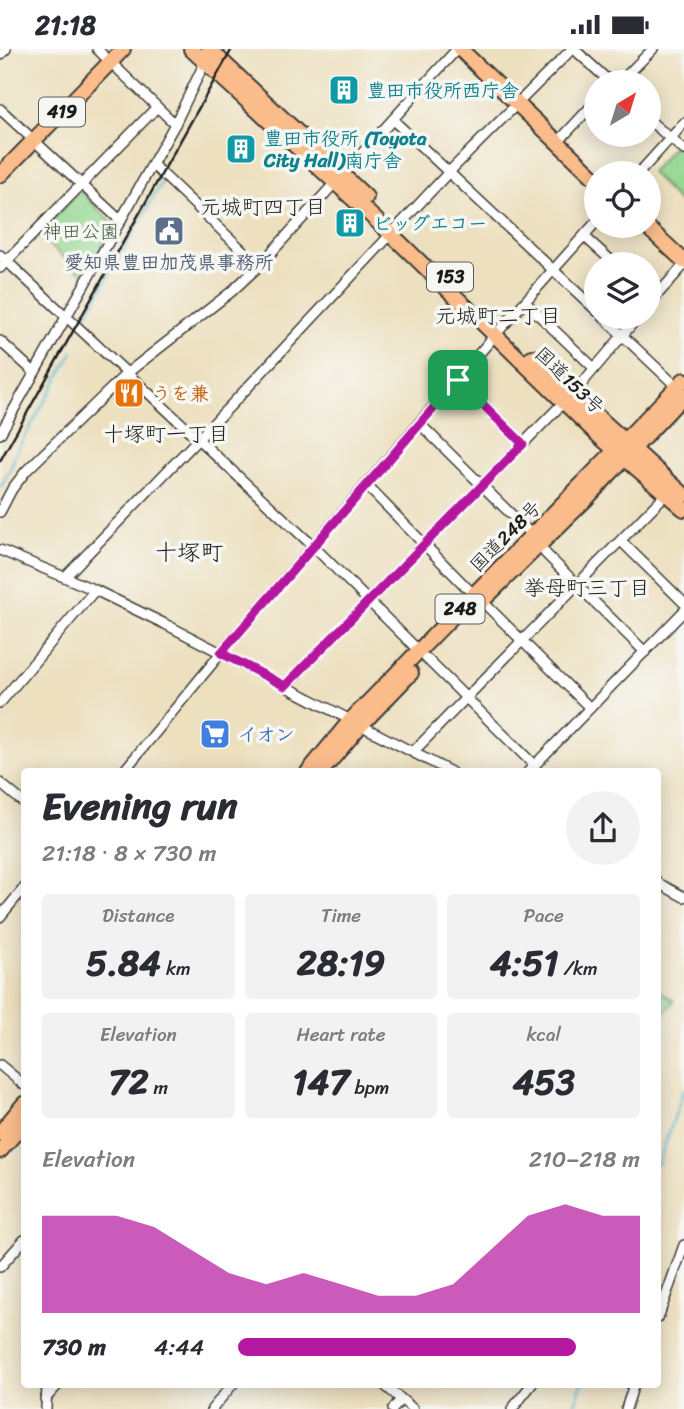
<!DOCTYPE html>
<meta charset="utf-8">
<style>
:root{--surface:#fff;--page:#f2f2f3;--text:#2b2b33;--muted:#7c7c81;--accent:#b5179e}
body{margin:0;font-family:Sriracha,"Klee One",sans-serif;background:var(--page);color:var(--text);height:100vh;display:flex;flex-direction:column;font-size:26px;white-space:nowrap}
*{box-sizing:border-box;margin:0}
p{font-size:23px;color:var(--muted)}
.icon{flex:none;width:38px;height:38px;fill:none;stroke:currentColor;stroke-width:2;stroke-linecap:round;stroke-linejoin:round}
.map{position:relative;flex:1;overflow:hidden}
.details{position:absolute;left:21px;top:719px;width:640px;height:620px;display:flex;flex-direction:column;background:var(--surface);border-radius:7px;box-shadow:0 4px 18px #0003}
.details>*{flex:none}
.needle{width:46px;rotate:38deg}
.fabs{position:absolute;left:584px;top:21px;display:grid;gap:14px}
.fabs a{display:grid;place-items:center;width:77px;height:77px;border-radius:50%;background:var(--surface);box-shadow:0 4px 18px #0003;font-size:35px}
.pin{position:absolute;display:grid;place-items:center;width:60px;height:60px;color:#fff;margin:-30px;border-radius:14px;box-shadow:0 4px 10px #0006}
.round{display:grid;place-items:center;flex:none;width:74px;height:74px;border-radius:37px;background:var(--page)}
.overview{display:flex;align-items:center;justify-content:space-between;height:119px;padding:0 21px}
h1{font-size:38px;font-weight:700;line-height:52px}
.figures{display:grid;grid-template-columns:repeat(3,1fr);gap:10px;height:119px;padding:7px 21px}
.figures div{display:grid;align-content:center;border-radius:7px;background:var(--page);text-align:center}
.figures b{font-size:35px;font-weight:700}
.figures small{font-size:19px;font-weight:400}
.figures p{font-size:19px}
.chart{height:196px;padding:14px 21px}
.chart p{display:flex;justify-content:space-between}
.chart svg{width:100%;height:126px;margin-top:7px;fill:var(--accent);opacity:.7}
ul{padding:0 21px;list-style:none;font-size:23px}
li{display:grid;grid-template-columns:112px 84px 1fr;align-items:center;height:52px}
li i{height:18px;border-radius:9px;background:var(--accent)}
.status{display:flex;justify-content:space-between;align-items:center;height:49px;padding:0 35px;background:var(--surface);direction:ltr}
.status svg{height:19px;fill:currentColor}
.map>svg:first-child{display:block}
</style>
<div class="status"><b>21:18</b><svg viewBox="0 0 49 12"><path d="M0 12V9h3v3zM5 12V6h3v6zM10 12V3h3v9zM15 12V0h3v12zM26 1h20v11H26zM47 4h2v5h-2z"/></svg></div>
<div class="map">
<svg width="684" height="1360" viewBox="0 0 684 1360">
<rect width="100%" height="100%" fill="#f6f6f2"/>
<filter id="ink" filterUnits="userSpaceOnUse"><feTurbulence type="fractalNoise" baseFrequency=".0143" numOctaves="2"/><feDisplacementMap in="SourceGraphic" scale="14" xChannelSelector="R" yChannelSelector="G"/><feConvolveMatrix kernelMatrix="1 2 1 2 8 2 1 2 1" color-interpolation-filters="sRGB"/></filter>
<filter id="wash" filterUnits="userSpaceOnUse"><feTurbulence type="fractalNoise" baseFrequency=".00686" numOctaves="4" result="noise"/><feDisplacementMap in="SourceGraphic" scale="28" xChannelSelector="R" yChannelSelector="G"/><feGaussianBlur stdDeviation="1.57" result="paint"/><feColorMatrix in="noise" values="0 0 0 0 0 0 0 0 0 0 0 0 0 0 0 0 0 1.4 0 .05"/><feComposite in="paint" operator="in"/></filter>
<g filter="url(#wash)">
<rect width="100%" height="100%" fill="#ede0bf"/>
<g fill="#92d790" stroke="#577a56" stroke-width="2">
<polygon points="675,96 684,104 684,147 677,152 651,123"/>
<polygon points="79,143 82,143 114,176 85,227 38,186"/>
<polygon points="658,940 674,952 658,973"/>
</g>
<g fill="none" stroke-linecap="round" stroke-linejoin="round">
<g stroke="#4fb7cd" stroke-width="2.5">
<polyline points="86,267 162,133"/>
<polyline points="0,439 11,419 16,403 73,303"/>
<polyline points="658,1115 684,1040"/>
<polyline points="573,1360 582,1335"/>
</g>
</g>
</g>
<g filter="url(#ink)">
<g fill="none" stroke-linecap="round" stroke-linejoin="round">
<g stroke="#3b3934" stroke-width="12">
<g id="minor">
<polyline points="97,0 175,75"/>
<polyline points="574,0 610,33"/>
<polyline points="0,6 6,0"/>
<polyline points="620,33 653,0"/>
<polyline points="0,60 121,172"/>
<polyline points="393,71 597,262"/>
<polyline points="649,71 684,101"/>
<polyline points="558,93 597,51"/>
<polyline points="153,116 259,217"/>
<polyline points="639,124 684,74"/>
<polyline points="584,187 615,215"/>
<polyline points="0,206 313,497 419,602"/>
<polyline points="0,219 157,58"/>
<polyline points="525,253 594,319"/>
<polyline points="649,255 684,216"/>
<polyline points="603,268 677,338"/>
<polyline points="0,292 34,323"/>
<polyline points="458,331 523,395"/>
<polyline points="573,345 638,268"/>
<polyline points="419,374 533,487 546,505 645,603"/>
<polyline points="0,385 175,75 205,13"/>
<polyline points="366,436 474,546"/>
<polyline points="0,463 12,440 26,422 126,325 231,243 259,217 457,0"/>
<polyline points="621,492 684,554"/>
<polyline points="0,501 95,541 165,575 451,723"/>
<polyline points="65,528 233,354 449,123 572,0"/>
<polyline points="482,552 590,659"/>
<polyline points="426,609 534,716"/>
<polyline points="285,637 565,352"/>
<polyline points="0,654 95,541"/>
<polyline points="413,703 666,445"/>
<polyline points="123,723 221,604 496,285 597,172"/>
<polyline points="528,723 684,562"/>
<polyline points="0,734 24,754"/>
<polyline points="658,834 684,848"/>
<polyline points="0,868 24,839"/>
<polyline points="0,1016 24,1036"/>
<polyline points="0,1218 24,1191"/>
<polyline points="658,1269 684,1196"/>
<polyline points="383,1335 413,1360"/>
<polyline points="45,1350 59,1335"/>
<polyline points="46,1360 47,1335"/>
<polyline points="212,1360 233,1335"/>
<polyline points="393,1360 401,1350"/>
<polyline points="512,1360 532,1335"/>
<polyline points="626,1360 634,1335"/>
</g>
</g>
<g stroke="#3b3934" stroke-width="18">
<g id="highway">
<polyline points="191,0 391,185 601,389 684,460"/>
<polyline points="209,0 366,148"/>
<polyline points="460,0 597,131"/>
<polyline points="0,126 123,0"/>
<polyline points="646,177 684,212"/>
<polyline points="532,308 684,446"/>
<polyline points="472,562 586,450 684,346"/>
<polyline points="308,723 350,672 684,331"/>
<polyline points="321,723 360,677 411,624"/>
<polyline points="0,1084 24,1055"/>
<polyline points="0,1102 24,1074"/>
</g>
</g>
<use href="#minor" stroke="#fff" stroke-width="9"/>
<use href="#highway" stroke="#fabc8b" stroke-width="14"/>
<polyline stroke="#1c1c1c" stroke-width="2.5" points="0,412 232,0"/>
</g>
</g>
<g fill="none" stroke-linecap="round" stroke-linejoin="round" filter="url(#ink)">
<g stroke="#fff" stroke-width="14">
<polygon id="route" points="458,331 523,395 285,637 221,604"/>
</g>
<use href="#route" stroke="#b5179e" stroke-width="9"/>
</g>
<defs>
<g id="building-square" transform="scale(1.575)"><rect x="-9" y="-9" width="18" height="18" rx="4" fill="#0f9aa8" stroke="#f6f6f2"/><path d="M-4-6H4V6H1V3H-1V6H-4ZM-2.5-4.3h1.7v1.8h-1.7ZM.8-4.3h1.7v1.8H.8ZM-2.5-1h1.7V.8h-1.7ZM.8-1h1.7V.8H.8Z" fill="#fff"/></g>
<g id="civic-square" transform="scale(1.575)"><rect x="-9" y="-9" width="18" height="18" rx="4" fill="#5c6f8a" stroke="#f6f6f2"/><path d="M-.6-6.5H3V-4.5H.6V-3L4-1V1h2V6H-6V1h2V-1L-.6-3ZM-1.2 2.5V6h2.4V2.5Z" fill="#fff"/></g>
<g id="restaurant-square" transform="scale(1.575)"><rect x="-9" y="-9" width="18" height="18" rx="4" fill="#e8710a" stroke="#f6f6f2"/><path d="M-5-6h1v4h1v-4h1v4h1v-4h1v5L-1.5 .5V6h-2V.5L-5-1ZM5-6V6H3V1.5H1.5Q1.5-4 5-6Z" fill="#fff"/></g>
<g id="supermarket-square" transform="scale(1.575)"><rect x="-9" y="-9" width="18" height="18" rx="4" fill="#3f7fe0" stroke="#f6f6f2"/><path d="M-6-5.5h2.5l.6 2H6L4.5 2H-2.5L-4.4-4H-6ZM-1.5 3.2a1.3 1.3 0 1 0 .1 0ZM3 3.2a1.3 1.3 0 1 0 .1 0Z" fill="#fff"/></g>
</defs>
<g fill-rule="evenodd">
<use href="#building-square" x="344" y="41"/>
<use href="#building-square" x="241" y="100"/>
<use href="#building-square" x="350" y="174"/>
<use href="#civic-square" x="169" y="182"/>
<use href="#restaurant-square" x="129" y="344"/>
<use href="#supermarket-square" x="215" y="685"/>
</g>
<g text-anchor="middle" stroke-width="7" stroke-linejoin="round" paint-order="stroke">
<g fill="#f6f6f2" stroke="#5d5d5c" stroke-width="2">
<rect x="39" y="48.5" width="46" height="29" rx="5"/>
<rect x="427" y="213.5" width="46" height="29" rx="5"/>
<rect x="435.5" y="545.5" width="49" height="29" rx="5"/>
</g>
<g font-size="18" font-weight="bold" fill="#1c1c1c">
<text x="62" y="69">419</text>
<text x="450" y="234">153</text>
<text x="460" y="566">248</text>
</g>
<g font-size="19" font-weight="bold" fill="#0d838f" stroke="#f6f6f2" text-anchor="start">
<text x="367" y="48">豊田市役所西庁舎</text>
<text x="264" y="96">豊田市役所 (Toyota<tspan x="264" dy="22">City Hall)南庁舎</tspan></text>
<text x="373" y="181">ビッグエコー</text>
</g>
<g font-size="19" fill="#455d45" stroke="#f6f6f2">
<text x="81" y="189">神田公園</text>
</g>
<g font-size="19" font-weight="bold" fill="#4e5e75" stroke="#f6f6f2">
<text x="169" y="220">愛知県豊田加茂県事務所</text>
</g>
<g font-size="19" fill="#1c1c1c" stroke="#f6f6f2">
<text transform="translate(570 331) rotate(44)" y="7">国道153号</text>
<text transform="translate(505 487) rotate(-45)" y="7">国道248号</text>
</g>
<g font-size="19" font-weight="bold" fill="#c56008" stroke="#f6f6f2" text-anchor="start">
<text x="152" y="351">うを兼</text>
</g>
<g font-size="19" font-weight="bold" fill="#366cbe" stroke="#f6f6f2" text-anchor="start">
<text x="238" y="692">イオン</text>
</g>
<g font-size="21" fill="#1c1c1c" stroke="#f6f6f2">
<text x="263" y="165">元城町四丁目</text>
<text x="498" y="274">元城町二丁目</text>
<text x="166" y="392">十塚町一丁目</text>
<text x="587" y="546">挙母町三丁目</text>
</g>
<g font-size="23" fill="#1c1c1c" stroke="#f6f6f2">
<text x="189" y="511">十塚町</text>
</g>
</g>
</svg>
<div class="fabs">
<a><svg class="needle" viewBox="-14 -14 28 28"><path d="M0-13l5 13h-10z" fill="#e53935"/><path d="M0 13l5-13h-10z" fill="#7c7c81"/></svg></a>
<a><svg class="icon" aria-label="locate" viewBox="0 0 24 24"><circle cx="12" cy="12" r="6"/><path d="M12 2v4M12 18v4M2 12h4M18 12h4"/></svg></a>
<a><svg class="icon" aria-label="layers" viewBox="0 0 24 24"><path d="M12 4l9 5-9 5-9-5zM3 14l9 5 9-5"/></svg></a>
</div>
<div class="pin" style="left:458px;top:331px;background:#1e9e55"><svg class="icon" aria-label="arrive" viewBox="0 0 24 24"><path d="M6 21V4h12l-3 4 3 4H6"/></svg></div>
<section class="details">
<div class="overview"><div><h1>Evening run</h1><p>21:18 · 8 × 730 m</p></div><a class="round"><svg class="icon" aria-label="share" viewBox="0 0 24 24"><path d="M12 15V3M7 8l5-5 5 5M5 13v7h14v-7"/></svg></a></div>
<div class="figures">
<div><p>Distance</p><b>5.84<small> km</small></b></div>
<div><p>Time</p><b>28:19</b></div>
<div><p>Pace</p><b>4:51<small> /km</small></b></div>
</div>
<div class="figures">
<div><p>Elevation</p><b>72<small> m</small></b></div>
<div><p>Heart rate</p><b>147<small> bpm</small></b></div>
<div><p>kcal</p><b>453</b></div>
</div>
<div class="chart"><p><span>Elevation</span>210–218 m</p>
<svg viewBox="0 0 160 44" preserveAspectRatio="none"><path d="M0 44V10L10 10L20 10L30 14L40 22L50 30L60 34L70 30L80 34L90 38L100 38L110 34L120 22L130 10L140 6L150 10L160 10V44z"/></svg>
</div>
<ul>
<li><b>730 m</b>4:44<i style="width:84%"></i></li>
</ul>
</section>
</div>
